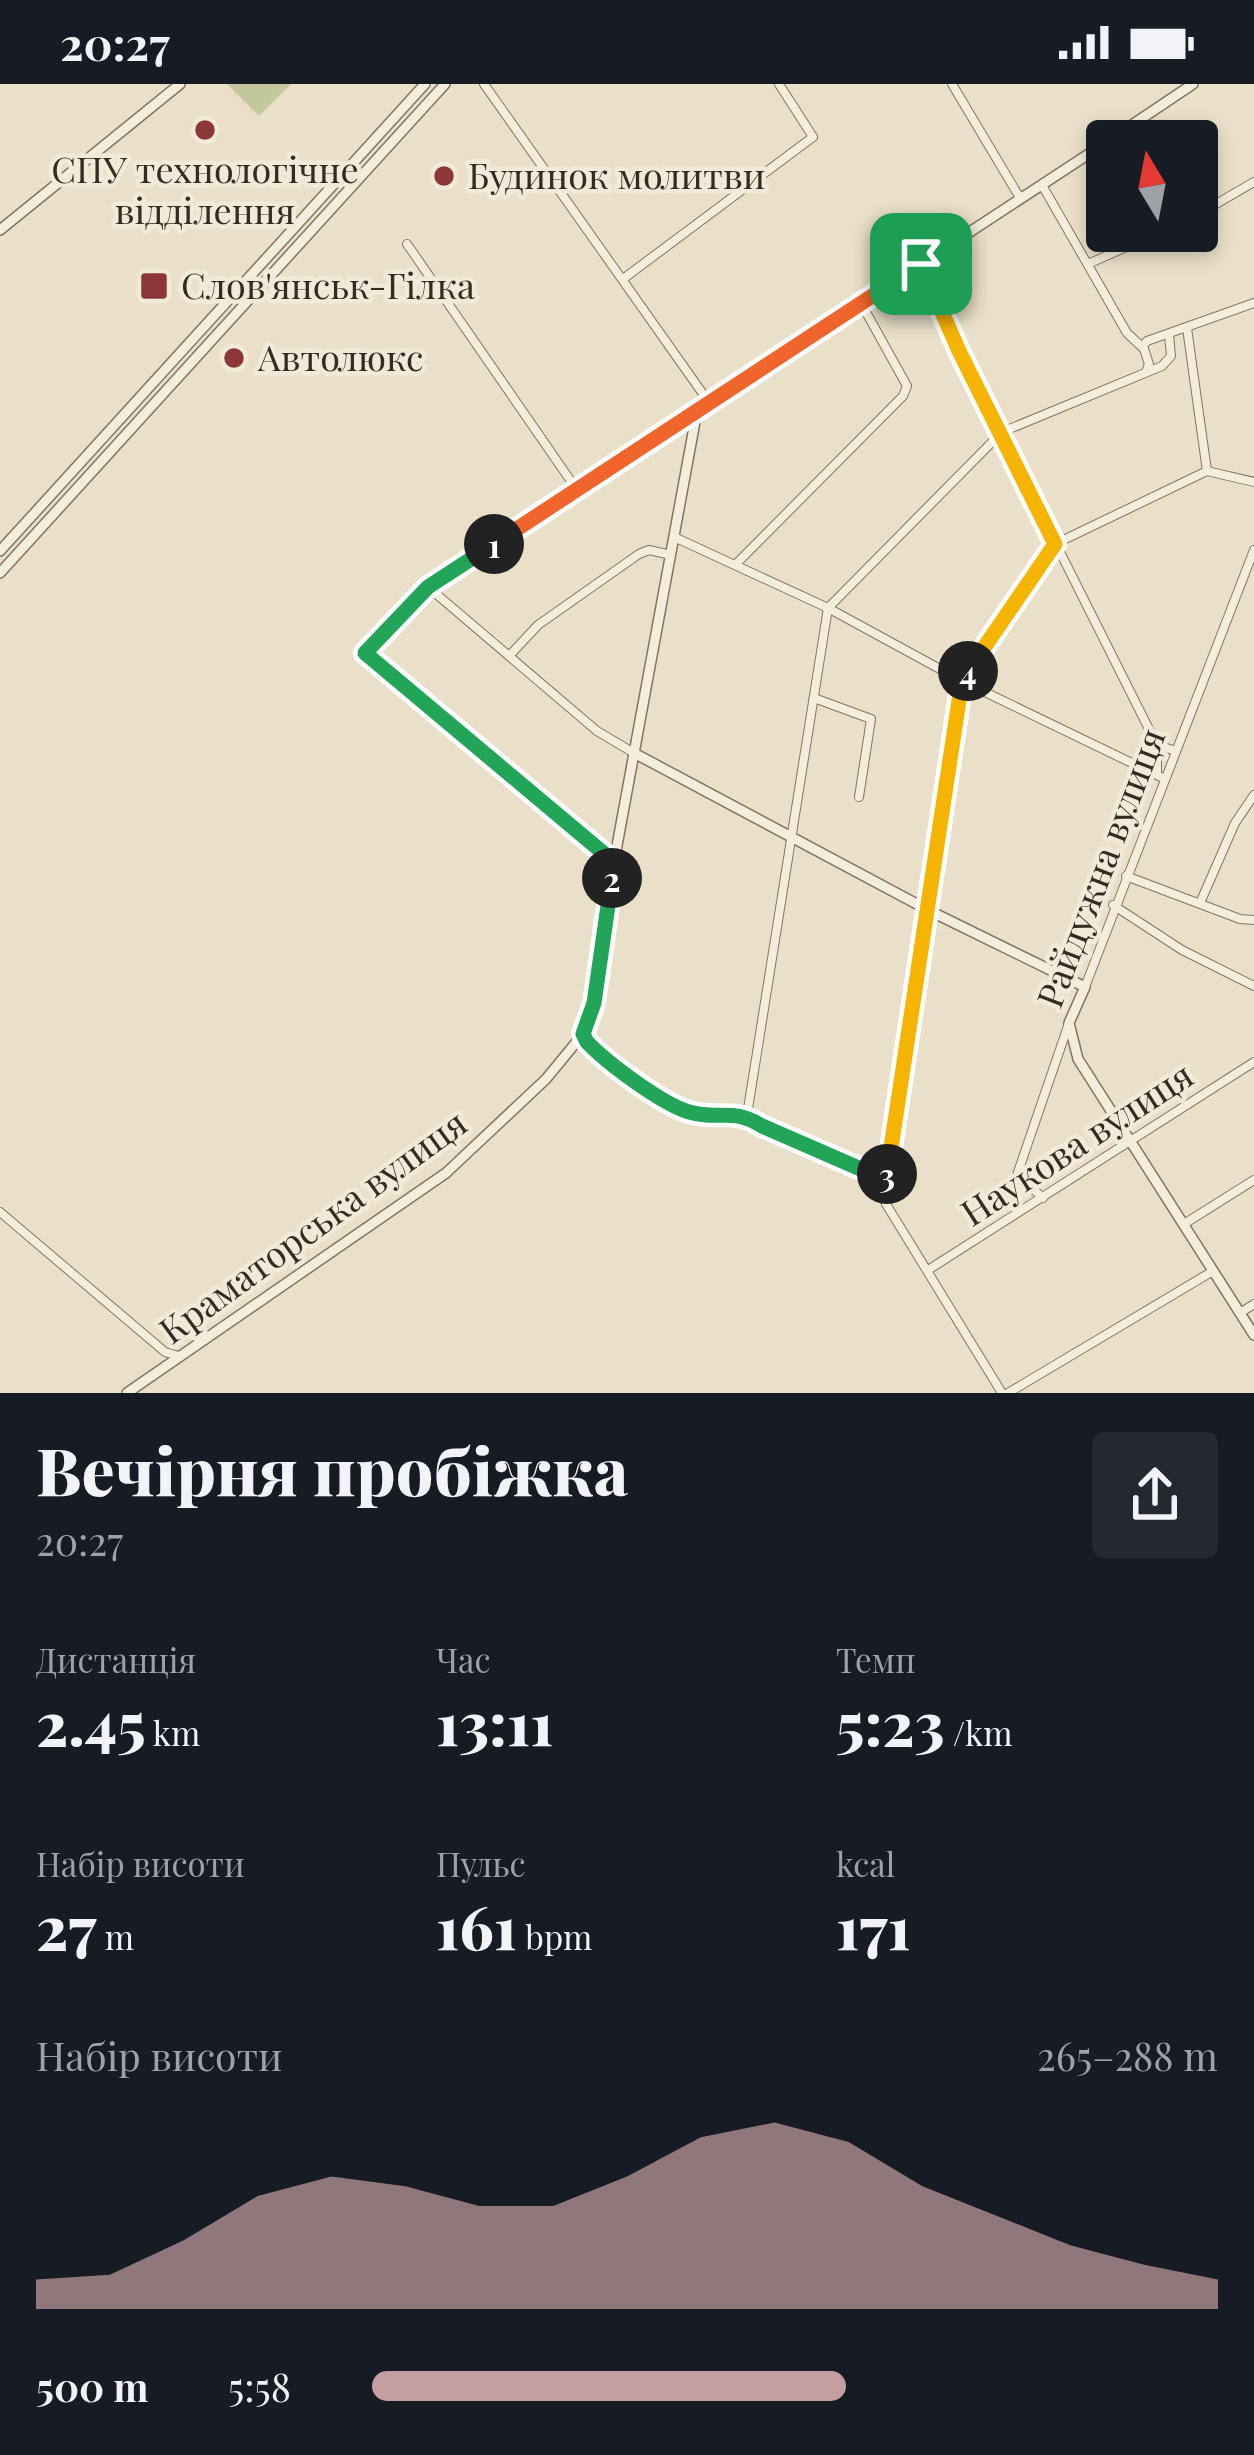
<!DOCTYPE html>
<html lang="uk">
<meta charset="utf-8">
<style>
:root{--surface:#171b24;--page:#242831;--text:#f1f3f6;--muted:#9ea1a6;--accent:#c49ea0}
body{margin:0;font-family:"Playfair Display",serif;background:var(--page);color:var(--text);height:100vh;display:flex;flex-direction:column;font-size:45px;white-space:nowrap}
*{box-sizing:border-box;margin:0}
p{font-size:39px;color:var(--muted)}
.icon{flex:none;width:66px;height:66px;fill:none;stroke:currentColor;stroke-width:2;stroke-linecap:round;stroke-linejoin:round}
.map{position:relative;height:1309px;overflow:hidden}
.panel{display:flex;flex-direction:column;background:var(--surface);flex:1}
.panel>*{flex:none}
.needle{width:78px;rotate:350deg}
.fabs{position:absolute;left:1086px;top:36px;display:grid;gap:24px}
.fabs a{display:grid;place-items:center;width:132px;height:132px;border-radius:12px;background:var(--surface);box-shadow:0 6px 18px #0003;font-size:60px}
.pin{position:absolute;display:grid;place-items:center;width:102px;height:102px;color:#fff;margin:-51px;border-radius:24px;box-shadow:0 6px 18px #0006}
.km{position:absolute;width:60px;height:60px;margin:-30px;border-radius:50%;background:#222;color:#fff;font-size:33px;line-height:60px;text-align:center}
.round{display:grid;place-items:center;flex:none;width:126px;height:126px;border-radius:12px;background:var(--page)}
.summary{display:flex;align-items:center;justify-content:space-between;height:204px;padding:0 36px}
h1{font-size:66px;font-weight:800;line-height:90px}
.figures{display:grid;grid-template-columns:repeat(3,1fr);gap:18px;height:204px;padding:12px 36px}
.figures div{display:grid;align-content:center}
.figures b{font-size:60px;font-weight:800}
.figures small{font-size:33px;font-weight:400}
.figures p{font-size:33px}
.chart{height:336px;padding:24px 36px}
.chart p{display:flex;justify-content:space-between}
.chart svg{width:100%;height:216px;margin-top:12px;fill:var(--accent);opacity:.7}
ul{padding:0 36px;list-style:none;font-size:39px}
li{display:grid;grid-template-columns:192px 144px 1fr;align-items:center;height:90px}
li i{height:30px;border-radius:15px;background:var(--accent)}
.status{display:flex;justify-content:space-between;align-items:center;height:84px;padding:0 60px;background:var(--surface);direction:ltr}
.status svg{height:33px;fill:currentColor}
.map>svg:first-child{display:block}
</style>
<div class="status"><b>20:27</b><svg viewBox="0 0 49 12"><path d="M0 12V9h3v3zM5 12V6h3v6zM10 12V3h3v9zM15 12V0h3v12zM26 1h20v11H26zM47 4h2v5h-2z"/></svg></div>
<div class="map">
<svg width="1254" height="1309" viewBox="0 0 1254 1309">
<rect width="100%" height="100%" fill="#eae0c9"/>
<polygon fill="#c3c79e" points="227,0 291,0 259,32"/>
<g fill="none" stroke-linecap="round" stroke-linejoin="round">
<g stroke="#847360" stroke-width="10">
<g id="minor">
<polyline points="484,0 708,317"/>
<polyline points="952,0 1020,114"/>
<polyline points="1042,101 1127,249 1143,264"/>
<polyline points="1197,131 1254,98"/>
<polyline points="407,160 577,406"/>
<polyline points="921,180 959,267 1157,661 1176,667"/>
<polyline points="1088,180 1162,147"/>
<polyline points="623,195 813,53 779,0"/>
<polyline points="1187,244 1207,387"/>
<polyline points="1146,288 1149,280 1143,262 1147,257 1254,219"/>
<polyline points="674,453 828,524 962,597 1165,695"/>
<polyline points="735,481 903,312 907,302 861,219"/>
<polyline points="428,503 597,647 634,669"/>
<polyline points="509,572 538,541 639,470 649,466 671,471"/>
<polyline points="814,614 871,635 859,713"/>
<polyline points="1157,689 1157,661"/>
<polyline points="613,778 366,569 428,503 696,328"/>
<polyline points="1126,792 1240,835 1254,836"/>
<polyline points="1200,819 1235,739 1254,711"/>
<polyline points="1113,821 1182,866 1254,902"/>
<polyline points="1085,903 1254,466"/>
<path d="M 583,950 C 597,973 664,1021 689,1028 C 719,1036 734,1024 762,1042 L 886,1096"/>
<polyline points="747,1031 828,524 1002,348 1162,282 1171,272 1169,251"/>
<polyline points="1043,1114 1017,1091 1069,939"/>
<polyline points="0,1128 165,1268 179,1272"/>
<polyline points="1184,1140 1254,1096"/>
<polyline points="928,1186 1254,978"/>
<polyline points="1240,1229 1254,1220"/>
<polyline points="1002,1309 886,1120 883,1105 892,1070 962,597 1055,460 1207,387 1254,398"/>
<polyline points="1008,1309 1213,1187"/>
</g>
</g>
<g stroke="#847360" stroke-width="12">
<g id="tertiary">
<polyline points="1108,57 1193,0"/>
<polyline points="0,146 180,0"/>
<polyline points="0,467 425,0"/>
<polyline points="0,489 445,0"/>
<polyline points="634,669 928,826 1085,903 1069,939 1078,975 1254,1251"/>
<polyline points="127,1309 446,1089 546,995 583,950 594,919 614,778 697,327 1107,58"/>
</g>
</g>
<use href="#minor" stroke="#f5eddb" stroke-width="8"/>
<use href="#tertiary" stroke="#f5eddb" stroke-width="9"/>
</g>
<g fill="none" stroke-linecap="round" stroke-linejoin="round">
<g stroke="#fff" stroke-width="24">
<polyline id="split-1" points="494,460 921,180"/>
</g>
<g stroke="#fff" stroke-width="24">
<polyline id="split-2" points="494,460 428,503 365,569 614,778 612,794"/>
</g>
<g stroke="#fff" stroke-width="24">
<path id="split-3" d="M 612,794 L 594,919 L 583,950 L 587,958 C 607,979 662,1020 689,1028 C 720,1037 732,1023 762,1042 L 886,1096 L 887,1090"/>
</g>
<g stroke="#fff" stroke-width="24">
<polyline id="split-4" points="887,1090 962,597 968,587"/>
</g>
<g stroke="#fff" stroke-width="24">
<polyline id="split-5" points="921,180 959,267 1055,460 968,587"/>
</g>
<use href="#split-1" stroke="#f0652b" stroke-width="15"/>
<use href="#split-2" stroke="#22a559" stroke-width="15"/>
<use href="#split-3" stroke="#22a559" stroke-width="15"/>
<use href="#split-4" stroke="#f5b400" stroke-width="15"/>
<use href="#split-5" stroke="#f5b400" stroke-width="15"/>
</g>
<g fill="#8d3638" stroke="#f2ead8" stroke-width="4.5">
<circle cx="205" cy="46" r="12"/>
<circle cx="444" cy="92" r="12"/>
<rect x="139" y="187" width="30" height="30" rx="6"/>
<circle cx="234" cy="274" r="12"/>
</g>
<g text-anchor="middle" stroke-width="9" stroke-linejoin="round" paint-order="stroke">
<g font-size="36" fill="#362b21" stroke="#f2ead8" text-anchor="start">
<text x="205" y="99" text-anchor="middle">СПУ технологічне<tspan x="205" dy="41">відділення</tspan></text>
<text x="468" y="105">Будинок молитви</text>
<text x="181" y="215">Слов'янськ-Гілка</text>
<text x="258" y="287">Автолюкс</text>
</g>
<g font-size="36" fill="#362b21" stroke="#f2ead8">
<text transform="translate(1101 784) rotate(-69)" y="13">Райдужна вулиця</text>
<text transform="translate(1077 1060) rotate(-33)" y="13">Наукова вулиця</text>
<text transform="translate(313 1143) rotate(-36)" y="13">Краматорська вулиця</text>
</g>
</g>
</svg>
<div class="fabs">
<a><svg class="needle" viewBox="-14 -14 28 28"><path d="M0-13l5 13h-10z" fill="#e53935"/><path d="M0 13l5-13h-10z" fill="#9ea1a6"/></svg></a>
</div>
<div class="pin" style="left:921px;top:180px;background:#1e9e55"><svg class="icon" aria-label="arrive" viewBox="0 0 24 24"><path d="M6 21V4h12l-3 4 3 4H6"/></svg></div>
<b class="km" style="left:494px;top:460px">1</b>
<b class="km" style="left:612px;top:794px">2</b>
<b class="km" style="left:887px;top:1090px">3</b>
<b class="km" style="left:968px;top:587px">4</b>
</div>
<section class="panel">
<div class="summary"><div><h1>Вечірня пробіжка</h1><p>20:27</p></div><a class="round"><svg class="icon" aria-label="share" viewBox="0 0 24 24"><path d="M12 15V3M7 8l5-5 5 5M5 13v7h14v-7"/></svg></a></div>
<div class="figures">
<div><p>Дистанція</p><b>2.45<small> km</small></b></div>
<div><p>Час</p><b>13:11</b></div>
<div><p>Темп</p><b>5:23<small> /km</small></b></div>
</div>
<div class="figures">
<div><p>Набір висоти</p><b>27<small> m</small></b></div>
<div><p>Пульс</p><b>161<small> bpm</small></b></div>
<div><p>kcal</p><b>171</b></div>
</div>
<div class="chart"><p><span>Набір висоти</span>265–288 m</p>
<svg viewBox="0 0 160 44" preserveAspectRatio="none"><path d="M0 44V38L10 37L20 30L30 21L40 17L50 19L60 23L70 23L80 17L90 9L100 6L110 10L120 19L130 25L140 31L150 35L160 38V44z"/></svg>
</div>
<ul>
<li><b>500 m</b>5:58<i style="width:56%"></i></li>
</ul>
</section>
